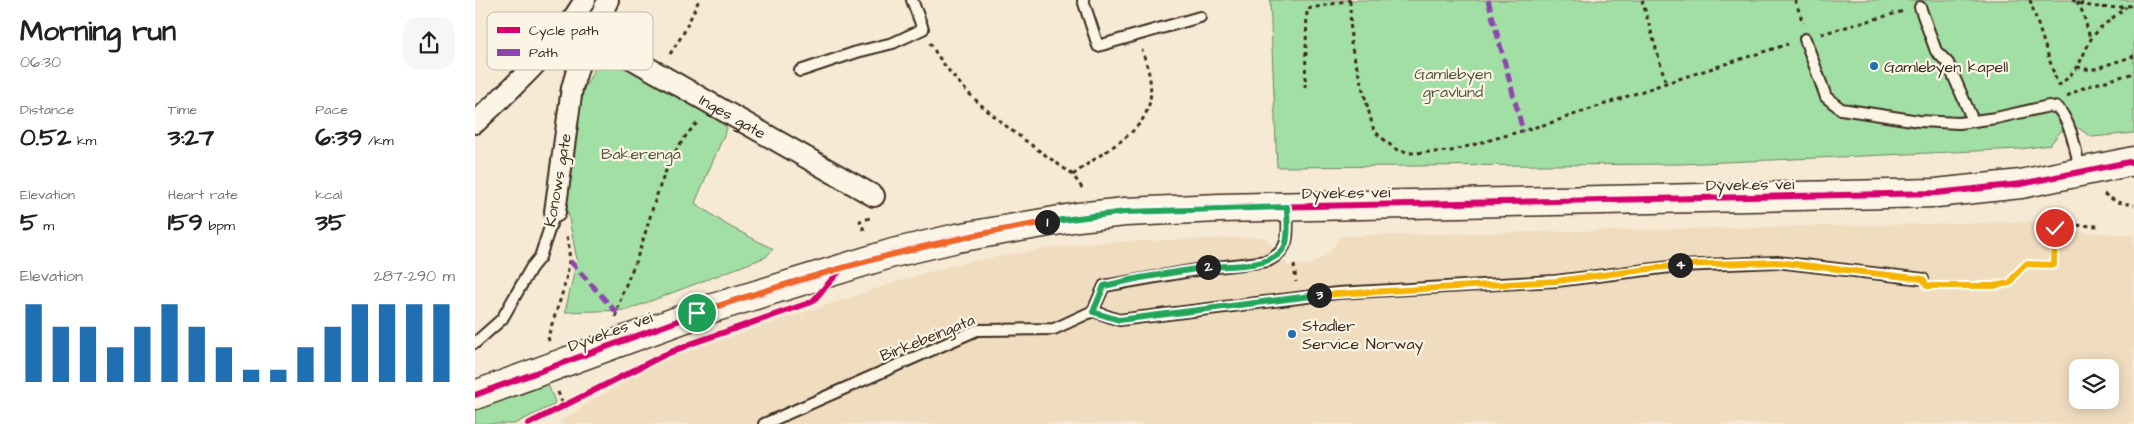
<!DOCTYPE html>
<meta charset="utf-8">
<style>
:root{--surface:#fff;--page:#f6f6f6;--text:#202124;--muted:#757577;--accent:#1f6fb2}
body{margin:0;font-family:"Architects Daughter",sans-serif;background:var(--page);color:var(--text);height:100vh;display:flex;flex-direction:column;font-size:19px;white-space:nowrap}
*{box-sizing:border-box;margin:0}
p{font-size:16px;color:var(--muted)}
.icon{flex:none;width:28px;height:28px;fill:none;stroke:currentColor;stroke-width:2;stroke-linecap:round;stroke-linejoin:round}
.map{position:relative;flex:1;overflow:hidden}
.panel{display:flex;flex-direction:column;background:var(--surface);width:475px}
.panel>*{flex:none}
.buttons{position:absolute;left:1594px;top:359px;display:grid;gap:10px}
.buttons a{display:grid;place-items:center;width:50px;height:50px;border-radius:10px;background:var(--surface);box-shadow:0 2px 12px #0003;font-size:25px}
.pin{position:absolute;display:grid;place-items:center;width:42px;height:42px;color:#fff;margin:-21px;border:2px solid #fff;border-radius:50%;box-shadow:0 1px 5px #0007}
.km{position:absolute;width:25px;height:25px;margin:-12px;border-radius:50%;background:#222;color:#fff;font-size:14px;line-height:25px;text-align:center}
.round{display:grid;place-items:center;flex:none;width:52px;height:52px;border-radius:15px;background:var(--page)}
.overview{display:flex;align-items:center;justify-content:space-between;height:85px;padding:0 20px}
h1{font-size:28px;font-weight:800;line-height:38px}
.metrics{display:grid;grid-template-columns:repeat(3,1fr);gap:8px;height:85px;padding:5px 20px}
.metrics div{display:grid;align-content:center}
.metrics b{font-size:25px;font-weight:800}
.metrics small{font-size:14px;font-weight:400}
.metrics p{font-size:14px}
.chart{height:140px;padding:10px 20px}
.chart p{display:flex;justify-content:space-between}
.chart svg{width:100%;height:90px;margin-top:5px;stroke:var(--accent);stroke-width:6}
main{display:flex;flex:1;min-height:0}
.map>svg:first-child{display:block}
</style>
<main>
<section class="panel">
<div class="overview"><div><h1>Morning run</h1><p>06:30</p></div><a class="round"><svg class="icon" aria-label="share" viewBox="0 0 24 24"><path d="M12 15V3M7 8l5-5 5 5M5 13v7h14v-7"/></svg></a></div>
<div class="metrics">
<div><p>Distance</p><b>0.52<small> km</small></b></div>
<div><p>Time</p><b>3:27</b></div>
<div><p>Pace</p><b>6:39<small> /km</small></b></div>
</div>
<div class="metrics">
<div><p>Elevation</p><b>5<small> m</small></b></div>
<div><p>Heart rate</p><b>159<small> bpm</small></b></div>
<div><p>kcal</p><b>35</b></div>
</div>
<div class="chart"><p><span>Elevation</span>287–290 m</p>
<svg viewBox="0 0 160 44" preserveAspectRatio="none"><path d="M5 44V6M15 44V17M25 44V17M35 44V27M45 44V17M55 44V6M65 44V17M75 44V27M85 44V38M95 44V38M105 44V27M115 44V17M125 44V6M135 44V6M145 44V6M155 44V6"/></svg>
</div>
</section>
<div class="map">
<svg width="1659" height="424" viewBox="0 0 1659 424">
<rect width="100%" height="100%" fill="#f7ead4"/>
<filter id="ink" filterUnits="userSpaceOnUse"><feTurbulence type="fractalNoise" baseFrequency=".02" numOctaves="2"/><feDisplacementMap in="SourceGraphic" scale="10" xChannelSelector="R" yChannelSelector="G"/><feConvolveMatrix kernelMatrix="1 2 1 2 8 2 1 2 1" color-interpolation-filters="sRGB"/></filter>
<g filter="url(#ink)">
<path fill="#f0ddc0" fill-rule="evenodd" d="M 1592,221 L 1591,231 L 1659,235 L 1659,424 L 82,424 L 118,400 L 156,378 L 189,361 L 227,346 L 446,274 L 487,263 L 579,247 L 631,242 L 790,237 L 813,266 L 834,265 L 853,254 L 866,236 ZM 1602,368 L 1635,368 L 1635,400 L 1602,400 Z"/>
<g fill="#a2dfa5" stroke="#6e8462">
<polygon points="795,0 1659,0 1659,133 1617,137 1603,128 1586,131 1575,145 1545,149 1205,164 802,167"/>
<polygon points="128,52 229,109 252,128 220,203 252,225 298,249 291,257 152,310 90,312 102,260 90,198 105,97"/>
<polygon points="72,382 80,402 78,405 39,424 0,424 0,409"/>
</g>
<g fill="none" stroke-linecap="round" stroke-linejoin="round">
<g stroke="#3b2a1e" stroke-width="14">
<g id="lane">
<polyline points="608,0 623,46 725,17"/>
<polyline points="1445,7 1461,51 1473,63 1498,121"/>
<path d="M 1330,39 L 1351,97 L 1366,109 L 1444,121 L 1484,123 L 1521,118 L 1574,106 L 1583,108 C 1597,125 1600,148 1605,170"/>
<polyline points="325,71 382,52 418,43 448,29 437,0"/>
<polyline points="618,311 644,320 863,293 1081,281 1203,266 1302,262 1448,279"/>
<polyline points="0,343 27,319 56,268 65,257 80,212"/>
<path d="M 289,424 L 502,330 L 579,329 L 618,311 L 629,286 L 733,268 L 793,261 C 818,248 812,231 812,207"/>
</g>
</g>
<g stroke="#3b2a1e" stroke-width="24">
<g id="street">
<path id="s1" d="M 117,36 L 399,196"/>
<path d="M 0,123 C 39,86 82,47 110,0"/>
<polyline points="80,212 97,88 103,67 133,0"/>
</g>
</g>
<g stroke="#3b2a1e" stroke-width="31">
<polyline id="secondary" points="0,395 238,308 418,253 482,238 603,217 650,212 745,208 1461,193 1546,184 1659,161"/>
</g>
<g stroke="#3b2a1e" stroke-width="3" stroke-dasharray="4 4" stroke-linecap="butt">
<polyline points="1167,0 1191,83"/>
<polyline points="1320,0 1328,23"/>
<polyline points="1555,0 1583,86"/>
<path d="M 1597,0 C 1616,9 1639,9 1659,5"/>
<polyline points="875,1 876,45 899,131 920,149 937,153 976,151 1075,123 1191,83 1313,44"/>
<polyline points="1602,2 1608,13 1615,38"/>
<polyline points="1346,34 1429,11"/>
<path d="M 455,43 C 489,102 545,136 598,175 L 607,188"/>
<polyline points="195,54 208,34 224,0"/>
<polyline points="1602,67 1616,70 1659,56"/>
<polyline points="1583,86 1594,77 1604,64 1616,39 1625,28 1651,7"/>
<polyline points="830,88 832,9 876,0"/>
<polyline points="1592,96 1610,87 1659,73"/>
<path d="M 598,175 C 648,135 696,127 667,50"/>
<polyline points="1629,194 1642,202 1659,205"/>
<polyline points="389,230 385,221 395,218"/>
<polyline points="819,265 821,282"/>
<polyline points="1464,286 1518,286 1535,283 1540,275 1551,264 1579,265 1580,228 1591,225 1624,226"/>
<path d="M 141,317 C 143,299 158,270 164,252 C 180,206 187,158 223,122"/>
<path d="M 74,341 L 73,337 C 82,305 102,266 91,233"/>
<polyline points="83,392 89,407"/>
</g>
<use href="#lane" stroke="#fcf5e5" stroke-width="10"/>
<use href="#street" stroke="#fcf5e5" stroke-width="20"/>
<use href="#secondary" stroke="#fcf5e5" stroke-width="28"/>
<g stroke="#8e44ad" stroke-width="5" stroke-dasharray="10 5" stroke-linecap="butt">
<polyline points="1013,0 1048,131"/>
<polyline points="95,261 142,313"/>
</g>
<g stroke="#fcf5e5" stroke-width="9">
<g id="cycleway">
<polyline points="0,395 238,308 418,253 482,238 603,217 650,212 745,208 1461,193 1546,184 1659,161"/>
<polyline points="53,424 189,355 218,343 337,302 368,267"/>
</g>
</g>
<use href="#cycleway" stroke="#d6006c" stroke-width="6"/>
</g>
</g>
<g fill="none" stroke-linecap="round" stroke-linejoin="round" filter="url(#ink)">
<g stroke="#fff" stroke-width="10">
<path id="split-1" d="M 222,313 C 337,274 453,241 572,222"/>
</g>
<g stroke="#fff" stroke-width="10">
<path id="split-2" d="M 572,222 L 650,212 L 812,207 C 812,218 814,232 811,243 C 804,269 755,265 733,267"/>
</g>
<g stroke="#fff" stroke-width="10">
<polyline id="split-3" points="733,267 665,278 629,286 618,312 644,320 844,295"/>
</g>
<g stroke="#fff" stroke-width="10">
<polyline id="split-4" points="844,295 1081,281 1205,265"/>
</g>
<g stroke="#fff" stroke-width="10">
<polyline id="split-5" points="1205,265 1302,262 1448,279 1452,286 1518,286 1535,283 1540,275 1551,264 1579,265 1580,228"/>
</g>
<use href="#split-1" stroke="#f0652b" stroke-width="6"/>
<use href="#split-2" stroke="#22a559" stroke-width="6"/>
<use href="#split-3" stroke="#22a559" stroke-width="6"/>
<use href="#split-4" stroke="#f5b400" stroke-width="6"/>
<use href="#split-5" stroke="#f5b400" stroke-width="6"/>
</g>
<g fill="#1f6fb2" stroke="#fcf5e5" stroke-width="2">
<circle cx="1399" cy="66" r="5"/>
<circle cx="817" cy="334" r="5"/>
</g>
<g text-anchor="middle" stroke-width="4.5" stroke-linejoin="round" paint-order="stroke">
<g font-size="16" fill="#3b2a1e" stroke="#fcf5e5" text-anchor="start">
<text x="1409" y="72">Gamlebyen kapell</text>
<text x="827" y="331">Stadler<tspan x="827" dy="18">Service Norway</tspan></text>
</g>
<g font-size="16" fill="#555740" stroke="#fcf5e5">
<text x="978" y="79">Gamlebyen<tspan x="978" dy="18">gravlund</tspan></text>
<text x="166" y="159">Bakerenga</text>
</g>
<g font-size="16" fill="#3b2a1e" stroke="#fcf5e5">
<text dy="6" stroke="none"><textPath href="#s1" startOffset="162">Inges gate</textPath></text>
<text transform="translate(82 180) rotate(-80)" y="6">Konows gate</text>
<text transform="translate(1275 184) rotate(-1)" y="6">Dyvekes vei</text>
<text transform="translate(871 192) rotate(-1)" y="6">Dyvekes vei</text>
<text transform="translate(135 331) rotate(-20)" y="6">Dyvekes vei</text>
<text transform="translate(452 337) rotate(-22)" y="6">Birkebeingata</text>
</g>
</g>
<rect x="12" y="12" width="166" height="58" rx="8" fill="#fcf5e5" stroke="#c2b8a9" stroke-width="1"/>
<rect x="22" y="27" width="23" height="6" fill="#d6006c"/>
<rect x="22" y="49" width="23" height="7" fill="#8e44ad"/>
<g font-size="14" fill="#3b2a1e">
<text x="54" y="35">Cycle path</text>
<text x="54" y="57">Path</text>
</g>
</svg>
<div class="buttons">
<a><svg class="icon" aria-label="layers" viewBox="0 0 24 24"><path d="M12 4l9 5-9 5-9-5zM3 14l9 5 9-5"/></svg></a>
</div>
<div class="pin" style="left:222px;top:313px;background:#1e9e55"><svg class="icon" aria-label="arrive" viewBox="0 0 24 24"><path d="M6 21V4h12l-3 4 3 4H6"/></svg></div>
<div class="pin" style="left:1580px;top:228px;background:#d93025"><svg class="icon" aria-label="check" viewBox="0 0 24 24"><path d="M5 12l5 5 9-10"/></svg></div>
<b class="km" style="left:572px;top:222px">1</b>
<b class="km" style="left:733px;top:267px">2</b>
<b class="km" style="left:844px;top:295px">3</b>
<b class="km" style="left:1205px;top:265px">4</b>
</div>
</main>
